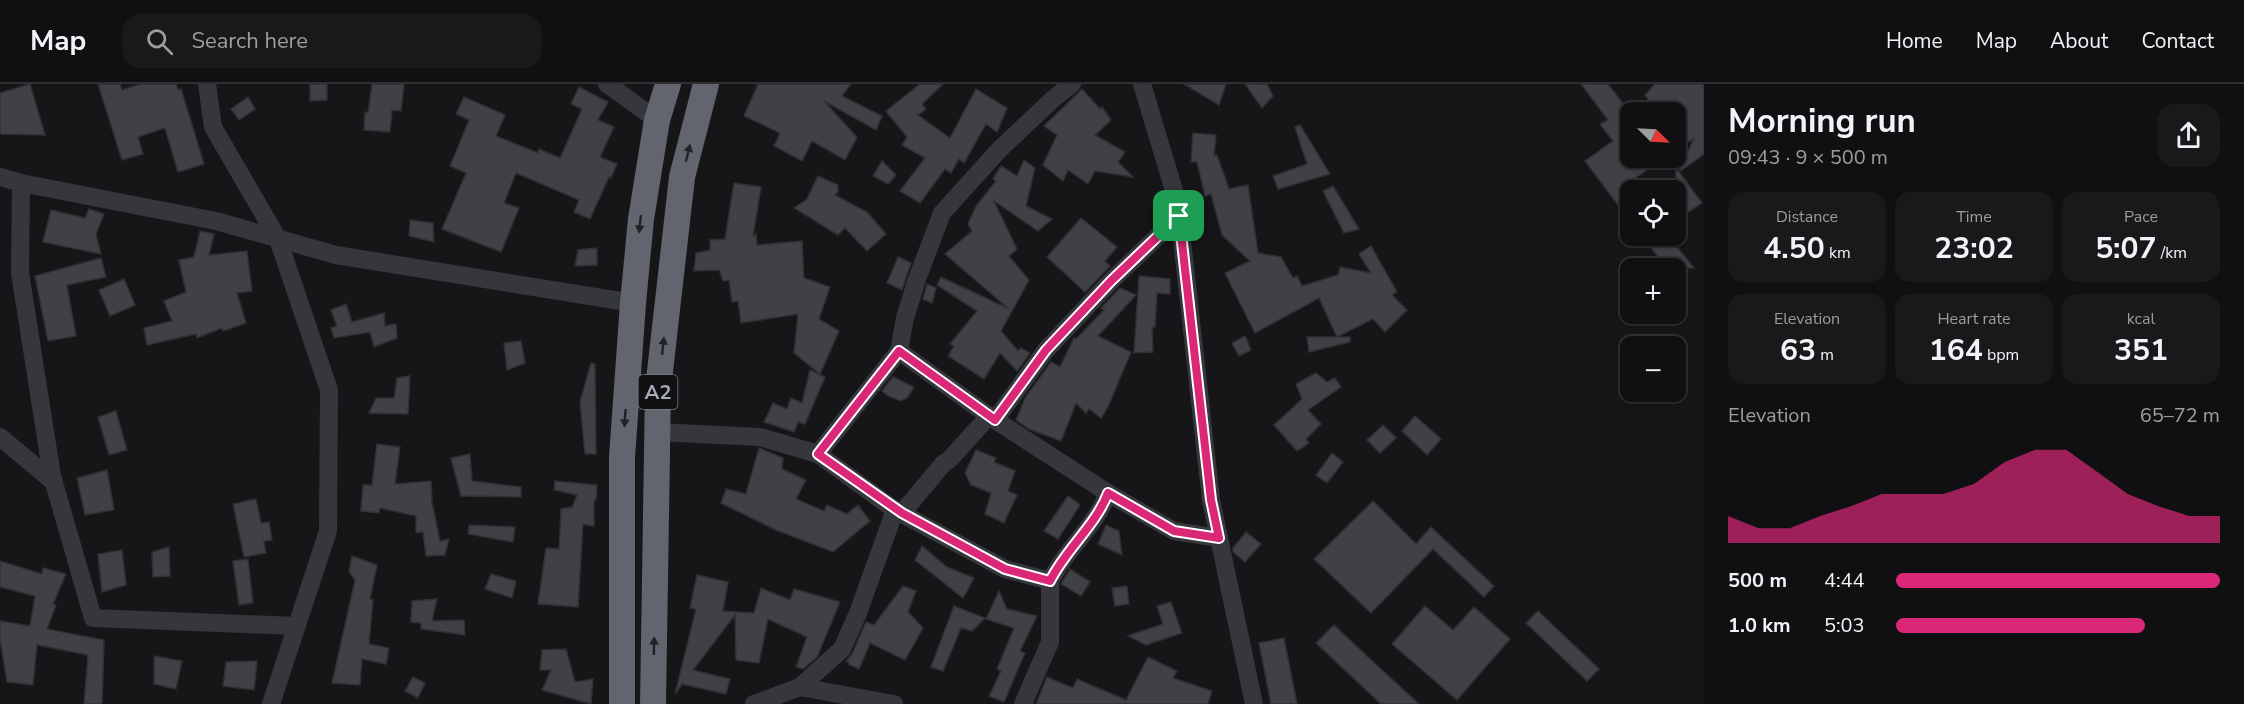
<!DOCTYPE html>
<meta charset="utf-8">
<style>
:root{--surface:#101012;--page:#19191b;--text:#f1f3f6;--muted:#9c9d9f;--line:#303032;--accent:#db2777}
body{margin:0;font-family:"Nunito Sans",sans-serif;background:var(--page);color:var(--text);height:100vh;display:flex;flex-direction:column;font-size:22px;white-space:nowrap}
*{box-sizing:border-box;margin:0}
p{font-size:20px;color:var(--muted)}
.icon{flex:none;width:33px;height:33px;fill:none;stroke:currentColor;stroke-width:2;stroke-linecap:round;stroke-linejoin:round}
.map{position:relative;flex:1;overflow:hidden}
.panel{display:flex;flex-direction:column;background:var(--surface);width:540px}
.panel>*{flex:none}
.needle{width:39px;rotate:114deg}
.fabs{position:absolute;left:1620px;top:18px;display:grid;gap:12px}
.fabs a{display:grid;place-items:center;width:66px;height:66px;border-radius:12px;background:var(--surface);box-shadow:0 2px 4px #0004,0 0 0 2px var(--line);font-size:30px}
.pin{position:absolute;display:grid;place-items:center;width:51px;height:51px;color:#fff;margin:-26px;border-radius:12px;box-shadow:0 3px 9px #0006}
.round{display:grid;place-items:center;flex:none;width:63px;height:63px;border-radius:18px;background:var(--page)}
.overview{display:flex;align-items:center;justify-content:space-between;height:102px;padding:0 24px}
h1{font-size:33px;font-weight:700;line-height:45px}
.stats{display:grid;grid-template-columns:repeat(3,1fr);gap:9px;height:102px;padding:6px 24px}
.stats div{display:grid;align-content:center;border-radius:15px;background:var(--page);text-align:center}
.stats b{font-size:30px;font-weight:700}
.stats small{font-size:16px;font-weight:400}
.stats p{font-size:16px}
.chart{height:168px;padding:12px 24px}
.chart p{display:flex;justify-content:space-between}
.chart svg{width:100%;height:108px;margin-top:6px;fill:var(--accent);opacity:.7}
ul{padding:0 24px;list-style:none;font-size:20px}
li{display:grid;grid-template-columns:96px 72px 1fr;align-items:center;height:45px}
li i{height:15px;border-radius:8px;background:var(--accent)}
header{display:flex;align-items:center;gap:36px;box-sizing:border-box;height:84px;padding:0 30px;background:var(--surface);border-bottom:2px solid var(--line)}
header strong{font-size:28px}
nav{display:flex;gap:33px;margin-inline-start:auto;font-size:21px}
.search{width:420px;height:54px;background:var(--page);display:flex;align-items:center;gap:15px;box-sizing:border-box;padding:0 21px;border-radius:18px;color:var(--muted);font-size:22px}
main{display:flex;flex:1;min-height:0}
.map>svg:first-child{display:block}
</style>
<header>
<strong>Map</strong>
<div class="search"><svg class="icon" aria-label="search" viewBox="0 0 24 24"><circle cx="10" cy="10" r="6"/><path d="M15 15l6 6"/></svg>Search here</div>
<nav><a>Home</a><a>Map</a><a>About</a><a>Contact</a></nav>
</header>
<main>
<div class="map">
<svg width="1704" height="620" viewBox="0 0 1704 620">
<rect width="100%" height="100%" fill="#161618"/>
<g fill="#404145" stroke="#303034" stroke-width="1.5">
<polygon points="30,0 45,51 0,50 0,9"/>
<polygon points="98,0 120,0 122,6 140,0 176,0 178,6 181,5 204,80 178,88 165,44 138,53 143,70 122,76"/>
<polygon points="310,0 327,0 327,16 310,17"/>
<polygon points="372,0 404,0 401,27 392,26 390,48 364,46 365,28 368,29"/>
<polygon points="758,0 851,0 842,12 882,32 876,46 824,17 857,53 845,76 812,57 802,77 774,62 780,49 744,32"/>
<polygon points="920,0 943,0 922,20 926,25 918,31 950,54 976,5 1007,24 997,48 986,40 964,79 959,75 951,89 945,85 920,119 900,107 925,74 902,61 907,53 886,27"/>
<polygon points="1184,0 1226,0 1219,21"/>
<polygon points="1245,0 1267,0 1273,12 1262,24"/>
<polygon points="1581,0 1608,0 1627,25 1621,28 1630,41 1630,74 1665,74 1628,99 1630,102 1630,137 1585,77 1613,57 1600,40 1608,36"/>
<polygon points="1655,0 1704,0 1704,70 1679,88 1694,54 1689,58 1676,39 1676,28 1657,28 1645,11"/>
<polygon points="579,3 608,18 598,36 614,43 600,73 617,80 611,94 609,93 590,135 574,128 579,116 516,89 504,119 519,124 501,168 442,145 466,89 450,82 469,36 456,30 464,13 505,31 496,52 538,69 539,65 560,74 582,25 571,20"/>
<polygon points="1082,5 1100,25 1102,23 1111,36 1095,51 1125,68 1118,78 1133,93 1095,87 1088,100 1068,86 1063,97 1043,81 1057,51 1044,42"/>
<polygon points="248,13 255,25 239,36 231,25"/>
<polygon points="1300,41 1330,90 1278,105 1273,92 1307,80 1295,43"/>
<polygon points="1193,49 1216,51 1214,72 1217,71 1229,105 1248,101 1258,169 1281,173 1293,194 1297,192 1302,202 1338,191 1340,183 1371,189 1359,170 1371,162 1397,208 1392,211 1407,226 1385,248 1373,235 1337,253 1319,214 1255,249 1225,189 1250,177 1222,151 1211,110 1205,112 1197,78 1191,78"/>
<polygon points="1024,76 1035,84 1026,122 1052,135 1038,147 994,117 1017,165 1009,172 1029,196 1001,247 1018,267 1021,264 1030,269 1017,287 1000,269 984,295 948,272 954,262 950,260 977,227 937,201 941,193 1009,225 945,170 972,147 968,140 976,122 996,97 993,95 1001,82 1017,92"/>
<polygon points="882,77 896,91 888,100 873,92"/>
<polygon points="1676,84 1702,119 1685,130 1676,117"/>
<polygon points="818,92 838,101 838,108 835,111 867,128 886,150 867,167 845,144 838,151 794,124 807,115"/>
<polygon points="734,99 761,103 753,152 756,150 757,161 802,157 804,194 830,203 819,235 839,247 820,290 794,269 798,230 741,239 738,217 732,218 729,196 723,197 719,186 694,187 696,169 710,166 710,156 725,155"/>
<polygon points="1333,102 1359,145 1344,149 1323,107"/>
<polygon points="89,125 104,130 96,150 101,170 43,158 51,126 85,134"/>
<polygon points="1081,134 1117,163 1105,177 1110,182 1085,208 1047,173"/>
<polygon points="410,136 433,139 434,158 409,152"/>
<polygon points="200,147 214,150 209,171 247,167 252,207 237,209 246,239 223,247 222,244 197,254 196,250 147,261 144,244 172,237 164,217 186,208 179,176 194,173"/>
<polygon points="1642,152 1668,152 1694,184 1667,184"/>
<polygon points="597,164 597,181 575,182 578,166"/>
<polygon points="898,173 911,179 902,206 887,199"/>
<polygon points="101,174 106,193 67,201 76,252 48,257 35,192"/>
<polygon points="1139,192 1170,195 1170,210 1157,209 1155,243 1152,243 1153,268 1134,269"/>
<polygon points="124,195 135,221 110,232 99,206"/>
<polygon points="927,200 936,204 932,219 923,215"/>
<polygon points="1120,204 1136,211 1098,252 1131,268 1108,323 1101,334 1089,325 1086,329 1076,319 1061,357 1029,345 1016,336 1025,314 1051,278 1060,283 1074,254 1076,255 1104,226 1101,224"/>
<polygon points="346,220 352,238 384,229 385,242 396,240 397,254 374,263 370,248 334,254 331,244 337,242 331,226"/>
<polygon points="1245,252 1251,266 1239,272 1232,259"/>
<polygon points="1307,253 1350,253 1350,258 1309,268"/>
<polygon points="521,257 525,279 507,286 504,259"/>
<polygon points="591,279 595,280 596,370 585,370 580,318"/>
<polygon points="810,286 825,293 805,340 798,338 794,348 764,338 773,319 787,325 791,314 802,319"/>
<polygon points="1316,289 1327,298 1335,294 1341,303 1308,326 1321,340 1306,355 1309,359 1297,367 1274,341 1302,315 1296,300"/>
<polygon points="410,292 408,330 369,329 376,314 394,314 397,294"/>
<polygon points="893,293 914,303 908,313 901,317 888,312 882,307"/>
<polygon points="116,327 127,366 109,371 98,333"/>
<polygon points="1415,332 1441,355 1427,371 1402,347"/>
<polygon points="1383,341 1396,354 1380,369 1367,356"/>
<polygon points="377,360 400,363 395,400 431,397 432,418 440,457 449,455 445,471 426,472 423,448 416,449 416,432 380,424 379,429 361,427 363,401 372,401"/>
<polygon points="759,364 783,374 782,385 806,396 796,415 824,427 827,421 847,430 858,421 870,437 833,468 776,446 721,419 726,405 746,410"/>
<polygon points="976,366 996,374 994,378 1015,387 1008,407 1017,411 1004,439 985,430 991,409 971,401 965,389"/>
<polygon points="1332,369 1343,378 1327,399 1316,391"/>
<polygon points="470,370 472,397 521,403 521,413 461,412 451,374"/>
<polygon points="107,386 114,426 85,431 77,394"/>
<polygon points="555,397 597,401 596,416 594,416 594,442 583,440 578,523 538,520 546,464 559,465 561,425 572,423 577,411 554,406"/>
<polygon points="1068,412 1080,421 1058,455 1044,447"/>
<polygon points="256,415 261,439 269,438 272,456 264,457 266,469 244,473 233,420"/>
<polygon points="1373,417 1416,460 1431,443 1494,502 1484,513 1433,465 1371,529 1314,475"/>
<polygon points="469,441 515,443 513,458 468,450"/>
<polygon points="1106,441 1119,447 1122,471 1098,460"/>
<polygon points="1246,448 1261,460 1245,478 1233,468 1233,464"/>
<polygon points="922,462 947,483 974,494 963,514 915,476"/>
<polygon points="169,463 170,492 153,493 152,468"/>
<polygon points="122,466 126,501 102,508 98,470"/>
<polygon points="352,472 377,481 370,515 373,516 369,560 389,564 386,580 362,575 360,601 332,599 355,496 349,487"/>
<polygon points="248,475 253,519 239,521 233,477"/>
<polygon points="0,477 42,490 43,484 66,490 53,520 56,521 47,545 104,556 102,620 84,620 88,571 37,561 33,601 7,598 0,556 0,537 30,542 35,512 0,503"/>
<polygon points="1070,485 1090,498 1081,512 1061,500"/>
<polygon points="491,490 516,497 512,514 485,505"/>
<polygon points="697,491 728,498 723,527 754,529 761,504 790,516 794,505 840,518 817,573 803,585 796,583 807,553 768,535 759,579 736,576 735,531 693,586 730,595 726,610 682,600 675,610 696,525 690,524"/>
<polygon points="903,502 916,507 908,528 923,544 905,576 870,559 859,585 848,580 849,578 846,577 852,570 866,538 874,541"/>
<polygon points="1127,502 1129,520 1115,522 1112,504"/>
<polygon points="999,507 1007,525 1037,532 1020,567 1025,569 1004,618 989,612 1001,587 997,585 1014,544 986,535"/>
<polygon points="437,515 432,537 464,536 465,551 421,545 421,539 411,538 412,517"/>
<polygon points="1171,518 1182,549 1146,561 1128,552 1163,540 1157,522"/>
<polygon points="954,522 985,534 972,547 961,544 943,587 931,583"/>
<polygon points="1425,522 1453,546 1474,523 1510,555 1457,616 1392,560"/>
<polygon points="1538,527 1599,585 1587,597 1526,539"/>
<polygon points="1334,541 1370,575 1419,620 1381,620 1316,559"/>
<polygon points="1284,554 1297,620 1271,620 1259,559"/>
<polygon points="566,565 575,598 593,595 591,620 542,606 551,586 540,586 542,566"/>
<polygon points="154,572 182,577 176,605 154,600"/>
<polygon points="1148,573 1177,587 1173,594 1212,607 1208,620 1036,620 1047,593 1073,604 1077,595 1126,616"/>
<polygon points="257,577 254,606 223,602 226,578"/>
<polygon points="413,593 425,599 418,614 405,607"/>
</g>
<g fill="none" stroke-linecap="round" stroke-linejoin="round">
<g stroke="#36373d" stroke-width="18">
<polyline points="207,0 213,43 278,155 329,306 328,447 271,620"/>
<polyline points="607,0 657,36"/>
<polyline points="1142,0 1178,120 1211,416 1254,620"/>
<polyline points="0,93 21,99 216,137 336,171 633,219"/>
<polyline points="21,99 20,189 52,392 93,534 297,542"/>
<polyline points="899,267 905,234 917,195 942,129 999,66 1053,15 1072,0"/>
<polyline points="989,332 1108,409 1174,447 1219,454"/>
<polyline points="995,336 1046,266 1111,197 1179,132"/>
<polyline points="658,348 760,353 818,370 895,426 858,529 842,565 800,603"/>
<polyline points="0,353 54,398"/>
<polyline points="818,370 899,267 989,332 949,376 943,380 902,429"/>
<polyline points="895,426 1005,485 1050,497 1050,558 1023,620"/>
<path d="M 1050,497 C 1066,465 1096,442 1108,409"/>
<polyline points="754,620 800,603 894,620"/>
</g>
<g stroke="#62656e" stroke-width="26">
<polyline points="622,620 622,373 633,219 641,135 657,36 668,0"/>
<polyline points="653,620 658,305 682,93 706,0"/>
</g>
</g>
<defs><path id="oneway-solid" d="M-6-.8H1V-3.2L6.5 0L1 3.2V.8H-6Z" transform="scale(1.5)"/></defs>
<g fill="#212225">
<use href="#oneway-solid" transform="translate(688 69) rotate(-76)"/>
<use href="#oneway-solid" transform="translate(640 140) rotate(96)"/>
<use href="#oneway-solid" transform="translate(663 262) rotate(-84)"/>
<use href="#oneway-solid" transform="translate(625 334) rotate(94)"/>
<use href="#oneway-solid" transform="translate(654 562) rotate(-89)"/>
</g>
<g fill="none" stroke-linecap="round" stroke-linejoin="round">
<g stroke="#fff" stroke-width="12">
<path id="route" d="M 1179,132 L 1211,416 L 1219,454 L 1174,447 L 1108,409 C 1096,441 1066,465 1050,497 L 1005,485 L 902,429 L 818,370 L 899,267 L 995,336 L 1046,266 L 1111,197 Z"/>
</g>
<use href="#route" stroke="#db2777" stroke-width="8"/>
</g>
<g text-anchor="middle" stroke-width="6" stroke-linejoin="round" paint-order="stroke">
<rect fill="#111113" stroke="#7a7e87" stroke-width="1.5" x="638.5" y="291" width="39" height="34" rx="4.5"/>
<g font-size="20" font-weight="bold" fill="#a7acb9">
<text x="658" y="315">A2</text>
</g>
</g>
</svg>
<div class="fabs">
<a><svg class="needle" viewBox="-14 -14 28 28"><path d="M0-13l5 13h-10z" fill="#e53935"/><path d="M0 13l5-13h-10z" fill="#9c9d9f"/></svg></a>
<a><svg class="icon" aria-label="locate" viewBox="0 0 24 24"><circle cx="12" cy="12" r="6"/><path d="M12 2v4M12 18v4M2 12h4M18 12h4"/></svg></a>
<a>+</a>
<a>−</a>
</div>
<div class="pin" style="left:1179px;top:132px;background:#1e9e55"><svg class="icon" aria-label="arrive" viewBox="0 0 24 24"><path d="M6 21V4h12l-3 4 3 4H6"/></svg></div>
</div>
<section class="panel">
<div class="overview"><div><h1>Morning run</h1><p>09:43 · 9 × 500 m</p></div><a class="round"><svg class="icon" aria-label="share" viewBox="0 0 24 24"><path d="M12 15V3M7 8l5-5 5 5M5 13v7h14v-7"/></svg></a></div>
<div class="stats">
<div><p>Distance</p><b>4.50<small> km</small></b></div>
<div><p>Time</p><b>23:02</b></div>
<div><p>Pace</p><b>5:07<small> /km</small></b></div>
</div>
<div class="stats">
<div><p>Elevation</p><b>63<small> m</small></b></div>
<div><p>Heart rate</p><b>164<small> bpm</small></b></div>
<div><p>kcal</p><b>351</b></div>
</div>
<div class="chart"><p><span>Elevation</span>65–72 m</p>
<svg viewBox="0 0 160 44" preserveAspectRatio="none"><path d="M0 44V33L10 38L20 38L30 33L40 29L50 24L60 24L70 24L80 20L90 11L100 6L110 6L120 15L130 24L140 29L150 33L160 33V44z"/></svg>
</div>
<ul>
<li><b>500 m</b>4:44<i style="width:100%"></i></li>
<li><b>1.0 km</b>5:03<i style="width:77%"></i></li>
</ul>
</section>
</main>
